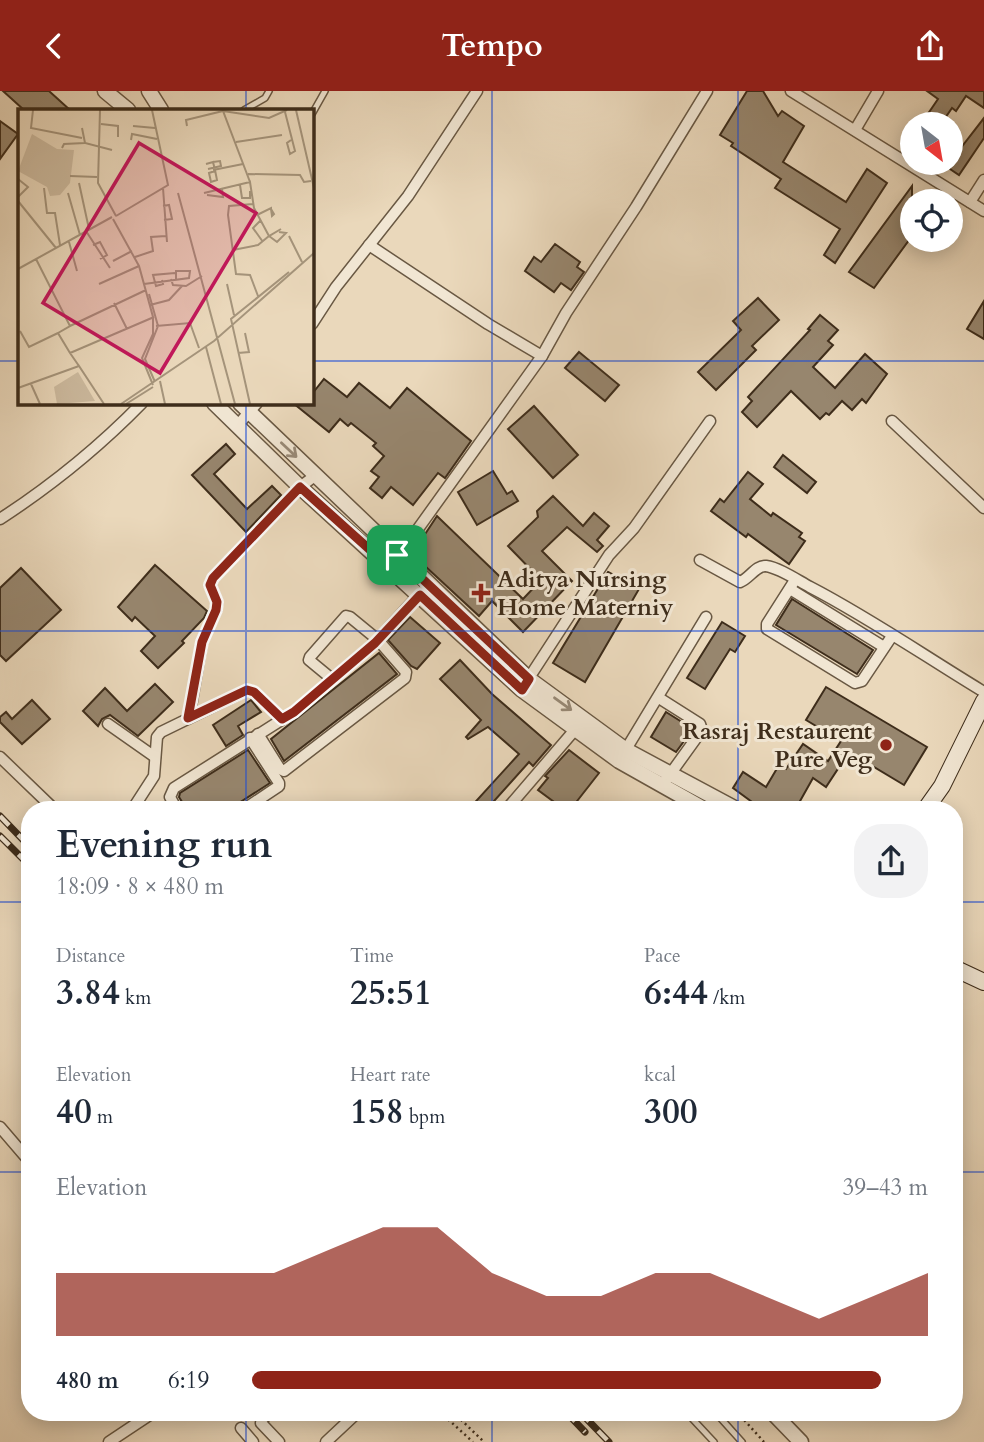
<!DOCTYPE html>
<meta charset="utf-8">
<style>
:root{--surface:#fff;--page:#f2f2f3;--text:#1f2937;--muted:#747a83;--accent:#8f2418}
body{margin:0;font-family:Cardo,serif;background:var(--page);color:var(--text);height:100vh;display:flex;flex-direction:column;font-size:26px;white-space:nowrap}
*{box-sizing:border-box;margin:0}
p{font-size:23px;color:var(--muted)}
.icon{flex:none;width:38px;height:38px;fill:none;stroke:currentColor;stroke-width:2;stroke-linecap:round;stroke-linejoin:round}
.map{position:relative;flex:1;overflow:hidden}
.details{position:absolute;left:21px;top:710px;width:942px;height:620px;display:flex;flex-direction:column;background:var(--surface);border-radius:28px;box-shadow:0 4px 18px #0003}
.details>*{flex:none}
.needle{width:46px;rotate:149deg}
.buttons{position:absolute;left:900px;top:21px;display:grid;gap:14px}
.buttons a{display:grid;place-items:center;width:63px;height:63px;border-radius:50%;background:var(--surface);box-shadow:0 4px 18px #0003;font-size:35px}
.pin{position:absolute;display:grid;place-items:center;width:60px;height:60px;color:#fff;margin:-30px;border-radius:14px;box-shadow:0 4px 10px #0006}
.round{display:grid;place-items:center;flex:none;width:74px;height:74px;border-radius:28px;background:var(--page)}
.overview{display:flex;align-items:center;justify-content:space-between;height:119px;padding:0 35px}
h1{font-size:38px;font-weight:600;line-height:52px}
.figures{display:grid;grid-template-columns:repeat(3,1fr);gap:10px;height:119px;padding:7px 35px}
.figures div{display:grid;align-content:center}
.figures b{font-size:35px;font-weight:600}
.figures small{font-size:19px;font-weight:400}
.figures p{font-size:19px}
.chart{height:196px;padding:14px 35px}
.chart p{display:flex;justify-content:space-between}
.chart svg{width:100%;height:126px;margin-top:7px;fill:var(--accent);opacity:.7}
ul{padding:0 35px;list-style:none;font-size:23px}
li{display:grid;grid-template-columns:112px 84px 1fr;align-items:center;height:52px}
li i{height:18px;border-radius:9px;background:var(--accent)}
header{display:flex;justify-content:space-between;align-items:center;height:91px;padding:0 35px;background:var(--accent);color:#fff;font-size:32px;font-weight:600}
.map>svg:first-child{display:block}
</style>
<header><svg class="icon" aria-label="back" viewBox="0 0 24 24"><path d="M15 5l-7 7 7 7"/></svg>Tempo<svg class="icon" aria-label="share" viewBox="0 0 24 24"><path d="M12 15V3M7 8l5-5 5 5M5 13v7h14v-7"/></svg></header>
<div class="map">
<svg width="984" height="1351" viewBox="0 0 984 1351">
<rect width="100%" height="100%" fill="#ead8bb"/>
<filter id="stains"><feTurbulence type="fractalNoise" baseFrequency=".00286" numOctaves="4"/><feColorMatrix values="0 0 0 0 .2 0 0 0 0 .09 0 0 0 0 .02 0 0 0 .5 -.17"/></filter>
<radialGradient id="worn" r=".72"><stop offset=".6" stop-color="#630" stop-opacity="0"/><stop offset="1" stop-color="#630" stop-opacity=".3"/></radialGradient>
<g fill="#97866e" stroke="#3e2d1b" stroke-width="2">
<polygon points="3,0 49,0 70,19 24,19"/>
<polygon points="747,0 763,0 778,25 782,20 804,35 783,71 846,111 867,78 887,92 835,172 824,164 840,138 775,97 781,88 731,55 733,52 720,44"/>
<polygon points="927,0 984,0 984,17 966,5 956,20 952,17 941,33 921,33 938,8"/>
<polygon points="984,27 984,47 959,84 950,78 950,51 960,58"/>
<polygon points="0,30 18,43 0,68"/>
<polygon points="912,95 912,145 874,197 849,181"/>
<polygon points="555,153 580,171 577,176 584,181 571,199 561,192 554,201 525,180 534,166 541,171"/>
<polygon points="758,207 779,229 752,255 756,259 716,299 698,281 741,239 733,230"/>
<polygon points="984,210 984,248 967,238"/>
<polygon points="820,224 838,239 828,250 833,254 813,276 835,297 865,263 887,283 866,312 862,308 852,319 842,310 829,324 826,322 820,328 791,300 757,336 742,321 752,310 748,306 810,239 808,238"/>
<polygon points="579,261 619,294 605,310 565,277"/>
<polygon points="324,288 347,306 359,292 390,317 407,297 471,350 445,387 438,382 413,414 391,396 382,407 370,397 379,386 371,380 384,365 373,355 376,352 351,332 348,335 340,328 329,341 293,312 312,312 312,303"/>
<polygon points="534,315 578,364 553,387 508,338"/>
<polygon points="226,353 235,363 214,383 247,418 272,395 281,404 246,441 192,384"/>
<polygon points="783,364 816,391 807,402 774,376"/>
<polygon points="493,380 507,403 512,400 518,410 477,434 458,401"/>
<polygon points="748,381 763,393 750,408 771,425 773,422 802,442 799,446 805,450 789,473 748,443 746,446 711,420 720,408 724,411"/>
<polygon points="553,405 583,435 594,422 609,435 597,449 603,455 597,461 567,436 542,460 572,490 523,541 492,510 479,525 412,463 437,425 523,508 541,489 508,455 538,426 537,420"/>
<polygon points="155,474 207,520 204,527 182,550 184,552 158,577 141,560 155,545 135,526 132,530 118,516"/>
<polygon points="21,477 61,519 6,570 0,564 0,497"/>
<polygon points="608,481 639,498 585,591 553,572"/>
<polygon points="792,508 873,559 857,583 776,534"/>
<polygon points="410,526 440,552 417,578 411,575 388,549"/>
<polygon points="722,531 745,545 735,561 730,558 705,598 687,587"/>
<polygon points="379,562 397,583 284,670 271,648"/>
<polygon points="460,569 492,603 551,654 533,675 529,671 486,719 468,719 519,663 488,636 468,648 466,646 481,629 440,588"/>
<polygon points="155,593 173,611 138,645 110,624 102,628 98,635 83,620 105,597 127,620"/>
<polygon points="826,596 927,656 904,694 849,661 826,696 813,687 795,719 763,719 733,697 743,681 766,696 779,674 786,678 803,653 828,670 841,650 806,629"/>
<polygon points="32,609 50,628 22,653 0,631 0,626 6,621 12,628"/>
<polygon points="251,609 261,621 238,635 243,644 226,655 213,634"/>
<polygon points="666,621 693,638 676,661 651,646"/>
<polygon points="248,659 270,692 239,712 235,719 187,719 179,706 180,702"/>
<polygon points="569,659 599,682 570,719 565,719 538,699 548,687 545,685"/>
</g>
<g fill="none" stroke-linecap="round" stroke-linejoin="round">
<g stroke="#695843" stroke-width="8">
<g id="service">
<polyline points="244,19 265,7 269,0"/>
<polyline points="312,23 325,0"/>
<polyline points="686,1321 714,1351"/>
<polyline points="715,1321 742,1351"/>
</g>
</g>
<g stroke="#695843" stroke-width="13">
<g id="minor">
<polyline points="791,0 984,120"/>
<polyline points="855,39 878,0"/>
<polyline points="970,111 984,89"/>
<polyline points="369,154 488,233 542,265"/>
<polyline points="312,233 336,196 408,105 477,0"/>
<polyline points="892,330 984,417"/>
<polyline points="237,335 257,312"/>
<path d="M 0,428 C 54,393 98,357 142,312"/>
<path d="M 700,469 L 740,491 C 749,488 756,474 766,475 C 780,477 797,489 810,496 C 870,527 926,566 984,601"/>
<polyline points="388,475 410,449 542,265 566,222 636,116 707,0"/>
<polyline points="795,489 767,533 767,538 855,592 862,590 892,545"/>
<polyline points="790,498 884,556"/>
<polyline points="525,593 609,464 634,437 710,330"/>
<polyline points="659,607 700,633 702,639 666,689"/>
<polyline points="189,627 202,551 216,519 217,511 210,494 213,487 300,396 316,384"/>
<polyline points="108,633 155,666"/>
<polyline points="258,643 280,678 284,680 405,587 406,581 378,549 350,526 346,525 310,566 309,569 332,588"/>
<polyline points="622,665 706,526"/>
<polyline points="0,666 55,719"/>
<polyline points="132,719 154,685 157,646 161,641 247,599 254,601 282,628"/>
<polyline points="177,719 170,706 174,697 294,621 375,552 429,493"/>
<polyline points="243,719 279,695 279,692 250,647"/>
<polyline points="506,719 579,634"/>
<polyline points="0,1036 30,1071"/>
<polyline points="271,1321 262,1328 261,1332 279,1351"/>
<polyline points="241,1337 253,1351"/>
<polyline points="109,1351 154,1321"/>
<polyline points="326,1351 358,1321"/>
</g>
</g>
<g stroke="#695843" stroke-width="17">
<g id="tertiary">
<polyline points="105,0 128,19"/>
<polyline points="149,0 161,19"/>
<polyline points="214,312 300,396 522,599 619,670 706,719"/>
<polyline points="240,312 529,588 626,659 738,719"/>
<polyline points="772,1321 801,1351"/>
</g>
</g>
<g stroke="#3e2d1b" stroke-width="18">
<g id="secondary">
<polyline points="925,719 942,695 984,610"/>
<polyline points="954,877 984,891"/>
</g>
</g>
<g stroke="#3e2d1b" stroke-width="2.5" stroke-dasharray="2 3.5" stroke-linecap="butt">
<polyline points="440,1321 473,1351"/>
<polyline points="453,1321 483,1350 481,1351"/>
<polyline points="737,1321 764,1351"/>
</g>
<use href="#service" stroke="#f1e6d3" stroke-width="5"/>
<use href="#minor" stroke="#f1e6d3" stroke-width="10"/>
<use href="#tertiary" stroke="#f1e6d3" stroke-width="14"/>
<use href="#secondary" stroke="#f1e6d3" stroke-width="16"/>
<g stroke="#3e2d1b" stroke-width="7">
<g id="rail">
<polyline points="0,725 30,756"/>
<polyline points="0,745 30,775"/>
<polyline points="566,1321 585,1341"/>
<polyline points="580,1321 609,1351"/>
</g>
</g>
<use href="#rail" stroke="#f1e6d3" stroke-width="4.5" stroke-dasharray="13" stroke-linecap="butt"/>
</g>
<defs><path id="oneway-shaft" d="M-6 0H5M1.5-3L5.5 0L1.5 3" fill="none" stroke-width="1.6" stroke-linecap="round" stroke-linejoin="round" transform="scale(1.75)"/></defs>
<g stroke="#988a77">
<use href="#oneway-shaft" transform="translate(289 359) rotate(43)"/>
<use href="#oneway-shaft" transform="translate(563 613) rotate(36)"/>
</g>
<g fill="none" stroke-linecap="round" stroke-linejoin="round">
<g stroke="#fff" stroke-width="14">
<polygon id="route" points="300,396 388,475 397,464 529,588 522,599 420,504 375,552 294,621 282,628 254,601 247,599 188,627 202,551 216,519 217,511 210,494 213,487"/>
</g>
<use href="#route" stroke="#8f2418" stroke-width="9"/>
</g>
<path fill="none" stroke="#1d4ed8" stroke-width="2" stroke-opacity="0.55" d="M 246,0 L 246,19M 492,0 L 492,719M 738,0 L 738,719M 0,270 L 19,270M 312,270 L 984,270M 246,312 L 246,719M 0,540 L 984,540M 0,811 L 30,811M 954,811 L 984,811M 0,1081 L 30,1081M 954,1081 L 984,1081M 246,1321 L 246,1351M 492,1321 L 492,1351M 738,1321 L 738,1351"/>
<g fill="#8f2418" stroke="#f1e6d3" stroke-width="2.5">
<path d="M477.5 491.5h7v7h7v7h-7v7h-7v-7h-7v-7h7z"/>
<circle cx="886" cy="654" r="7"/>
</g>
<g text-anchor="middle" stroke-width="6" stroke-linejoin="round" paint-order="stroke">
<g font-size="24" font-weight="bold" fill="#3e2d1b" stroke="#f1e6d3" text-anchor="start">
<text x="497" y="496">Aditya Nursing<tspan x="497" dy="28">Home Materniy</tspan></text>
<text x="872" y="648" text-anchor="end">Rasraj Restaurent<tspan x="872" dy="28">Pure Veg</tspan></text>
</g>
</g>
<g transform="translate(18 18)">
<rect width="296" height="296" fill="#ead8bb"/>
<path d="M 14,25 L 39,40 L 56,41 L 52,74 L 42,86 L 32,87 L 29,78 L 0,62 Z" fill="#cdbba0"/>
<path d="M 60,263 L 77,292 L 39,295 L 36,278 Z" fill="#cdbba0"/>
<path fill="none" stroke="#a5947b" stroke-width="2" d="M 15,1 L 13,19 L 64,29M 82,1 L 80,74 L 98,107M 278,1 L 296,79M 205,2 L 251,9 L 269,1M 267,3 L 277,42 L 272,45 L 269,34 L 273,31M 83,15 L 100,17 L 100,28M 115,17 L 137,19M 169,17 L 168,11 L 205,2 L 232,73M 64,19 L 67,34 L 94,41M 113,31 L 114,25 L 139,30M 218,33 L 264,26M 44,39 L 46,35 L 67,34M 188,55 L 195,53 L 197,61 L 199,71 L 193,73 L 191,64 L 197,62M 190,60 L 203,57 L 202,52 L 195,53M 195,61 L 225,55M 230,65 L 282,66 L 286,73 L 293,72M 52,67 L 79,68M 0,70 L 10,78 L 0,88M 61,74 L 71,120M 222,76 L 224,89 L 232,89 L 232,82M 26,79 L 29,104 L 37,104 L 42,136M 145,79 L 149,133M 50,84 L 62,126M 160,84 L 217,295M 186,84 L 232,73 L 236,99 L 251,127 L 263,120M 189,86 L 205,88 L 204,80M 0,92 L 38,139M 235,95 L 211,97 L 210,106 L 218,165 L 232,166 L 240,187M 145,97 L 151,96 L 154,110 L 146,111M 239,106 L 253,99 L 253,100 L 256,105 L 254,107 L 253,100M 98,107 L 150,76 L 134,1M 95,110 L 121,157 L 135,208 L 135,225 L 124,249 L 135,276M 242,112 L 235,119 L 245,133M 68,122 L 92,159M 271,127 L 284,153M 51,133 L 59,162M 75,136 L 82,133 L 89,146 L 82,150M 215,141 L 240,136 L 251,127 L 259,133 L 268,124 L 261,123M 117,148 L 135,142 L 133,128 L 148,127M 18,150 L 52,217 L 40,224 L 52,244M 95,152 L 114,142M 0,160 L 94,108M 153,170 L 155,176 L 168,177 L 184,167M 144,171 L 145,175 L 138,177 L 135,166 L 157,164M 81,175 L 121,157M 126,175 L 171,169 L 172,162 L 158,162 L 158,170M 209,175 L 216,206M 131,185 L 140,217 L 127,250 L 137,273M 96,194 L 109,220M 132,196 L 151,191 L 164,177M 52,217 L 128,181M 138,217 L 172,214 L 181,239M 2,222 L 11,238 L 40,224M 188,238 L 203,295M 220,244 L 231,243 L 227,224M 61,257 L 52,244 L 136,208M 142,272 L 147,295M 13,275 L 22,295M 0,279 L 61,257 L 86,295M 103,295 L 196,232 L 296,144M 108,295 L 135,278M 232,295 L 213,210 L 271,163"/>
<path fill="#c2185b" fill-opacity="0.15" stroke="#c2185b" stroke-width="3.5" d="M 121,34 L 238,104 L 142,264 L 25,194 Z"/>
<rect width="296" height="296" fill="none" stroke="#3e2d1b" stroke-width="3.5"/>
</g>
<rect width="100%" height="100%" filter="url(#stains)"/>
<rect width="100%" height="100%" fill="url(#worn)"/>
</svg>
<div class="buttons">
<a><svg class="needle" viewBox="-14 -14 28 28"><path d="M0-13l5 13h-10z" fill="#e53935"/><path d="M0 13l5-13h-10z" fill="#747a83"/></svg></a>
<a><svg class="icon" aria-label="locate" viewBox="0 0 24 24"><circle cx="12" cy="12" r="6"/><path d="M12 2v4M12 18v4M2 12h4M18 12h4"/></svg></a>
</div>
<div class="pin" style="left:397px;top:464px;background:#1e9e55"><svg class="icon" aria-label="arrive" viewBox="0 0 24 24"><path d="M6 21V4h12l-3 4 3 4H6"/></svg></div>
<section class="details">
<div class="overview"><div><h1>Evening run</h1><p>18:09 · 8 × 480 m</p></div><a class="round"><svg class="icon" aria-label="share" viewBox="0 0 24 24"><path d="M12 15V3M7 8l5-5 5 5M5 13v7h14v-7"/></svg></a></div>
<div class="figures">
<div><p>Distance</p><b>3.84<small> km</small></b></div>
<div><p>Time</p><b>25:51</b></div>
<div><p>Pace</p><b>6:44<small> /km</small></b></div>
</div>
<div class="figures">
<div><p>Elevation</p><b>40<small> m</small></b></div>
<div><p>Heart rate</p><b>158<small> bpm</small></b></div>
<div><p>kcal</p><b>300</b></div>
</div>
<div class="chart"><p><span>Elevation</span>39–43 m</p>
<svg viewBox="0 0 160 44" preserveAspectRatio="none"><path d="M0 44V22L10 22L20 22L30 22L40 22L50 14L60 6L70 6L80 22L90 30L100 30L110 22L120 22L130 30L140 38L150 30L160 22V44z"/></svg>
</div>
<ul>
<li><b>480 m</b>6:19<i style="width:93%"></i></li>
</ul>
</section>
</div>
